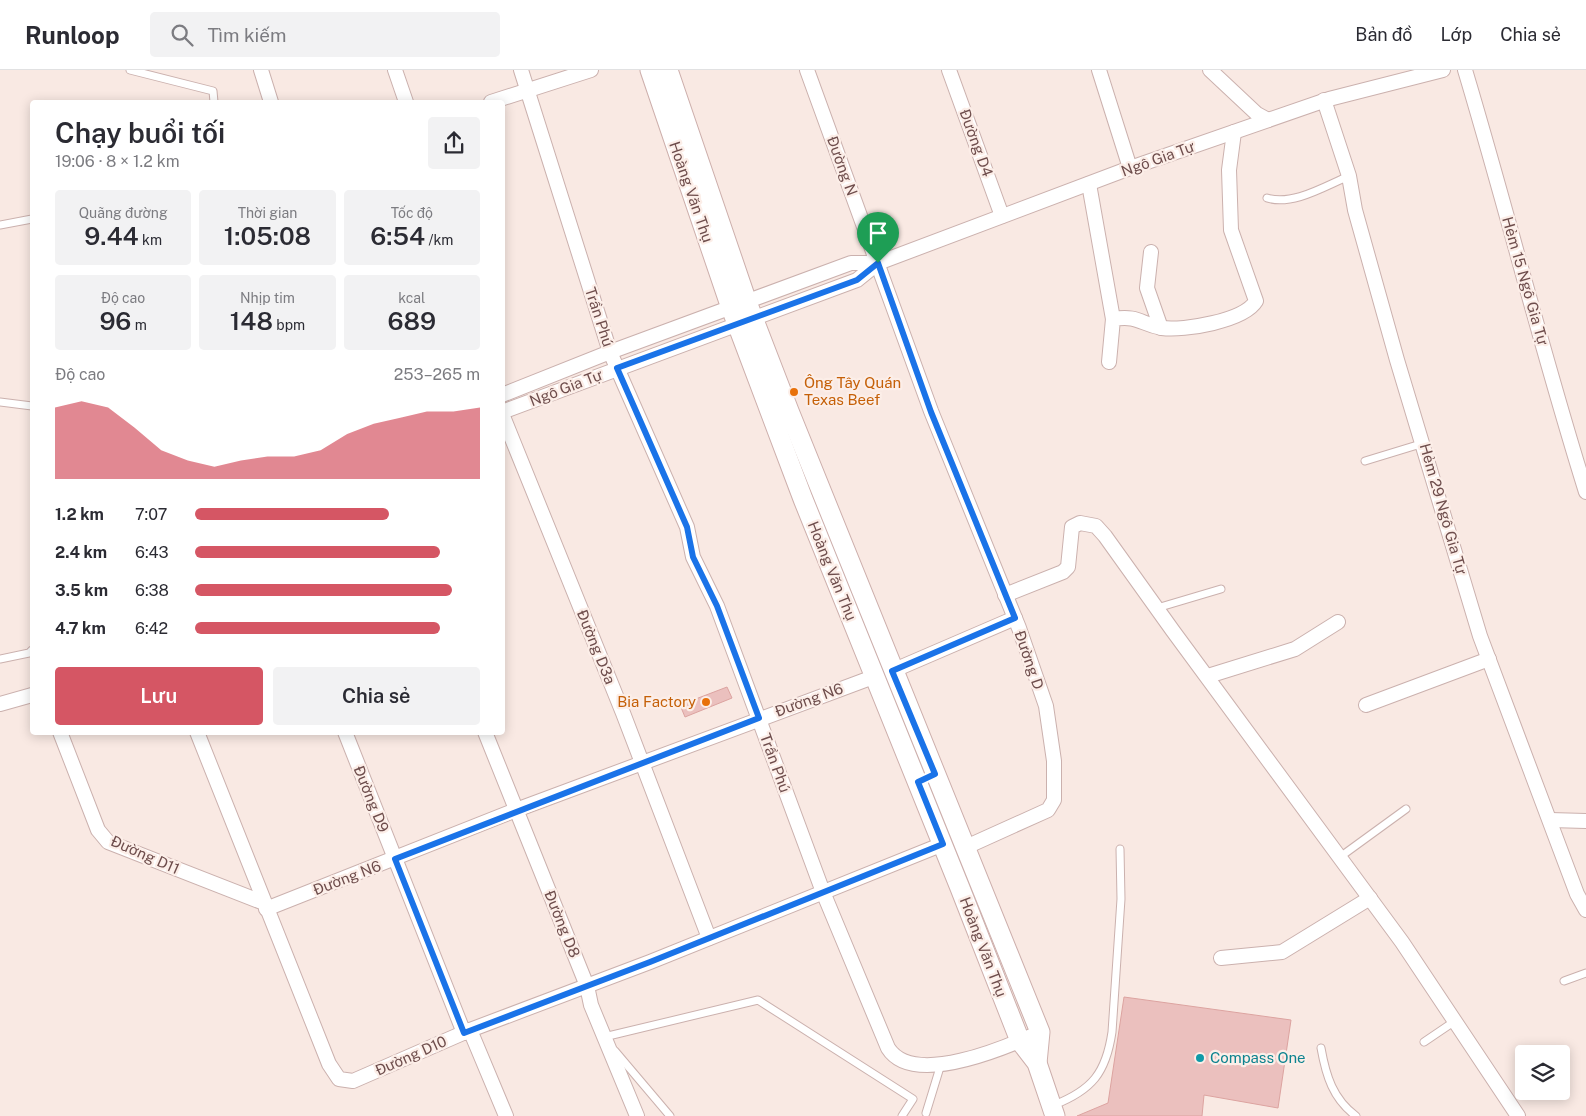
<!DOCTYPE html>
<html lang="vi">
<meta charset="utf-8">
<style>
:root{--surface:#fff;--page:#f2f2f3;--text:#2b2b33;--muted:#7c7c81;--line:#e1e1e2;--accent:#d55664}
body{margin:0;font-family:"Public Sans",sans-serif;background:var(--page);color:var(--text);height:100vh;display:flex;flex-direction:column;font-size:19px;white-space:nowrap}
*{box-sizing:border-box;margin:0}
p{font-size:16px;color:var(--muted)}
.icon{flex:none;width:28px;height:28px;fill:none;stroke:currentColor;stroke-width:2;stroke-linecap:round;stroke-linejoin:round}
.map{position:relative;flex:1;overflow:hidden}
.side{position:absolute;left:30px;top:30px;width:475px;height:635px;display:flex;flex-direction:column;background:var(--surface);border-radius:5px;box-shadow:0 2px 12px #0003}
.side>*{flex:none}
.fabs{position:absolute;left:1515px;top:975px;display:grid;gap:10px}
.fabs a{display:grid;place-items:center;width:55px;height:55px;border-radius:5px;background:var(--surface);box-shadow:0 2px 12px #0003;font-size:25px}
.pin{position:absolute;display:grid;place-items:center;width:42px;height:42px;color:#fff;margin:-51px -21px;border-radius:50% 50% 50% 0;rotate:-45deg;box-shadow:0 0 5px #0007}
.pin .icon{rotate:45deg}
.round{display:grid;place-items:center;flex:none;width:52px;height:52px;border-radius:5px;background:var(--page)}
.summary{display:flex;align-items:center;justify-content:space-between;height:85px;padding:0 25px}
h1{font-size:28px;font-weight:600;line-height:38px}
.figures{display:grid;grid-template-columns:repeat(3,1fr);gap:8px;height:85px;padding:5px 25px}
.figures div{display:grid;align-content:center;border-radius:5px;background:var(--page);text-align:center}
.figures b{font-size:25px;font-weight:600}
.figures small{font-size:14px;font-weight:400}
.figures p{font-size:14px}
.chart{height:140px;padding:10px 25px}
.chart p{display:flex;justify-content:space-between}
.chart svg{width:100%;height:90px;margin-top:5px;fill:var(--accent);opacity:.7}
.cta{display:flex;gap:10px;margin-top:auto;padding:10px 25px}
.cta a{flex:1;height:58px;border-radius:5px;background:var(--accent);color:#fff;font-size:20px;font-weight:600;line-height:58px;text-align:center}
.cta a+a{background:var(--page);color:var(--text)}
ul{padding:0 25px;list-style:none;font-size:16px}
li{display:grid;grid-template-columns:80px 60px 1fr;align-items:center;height:38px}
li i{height:12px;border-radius:6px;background:var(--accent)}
header{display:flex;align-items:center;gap:30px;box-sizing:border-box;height:70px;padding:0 25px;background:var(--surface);border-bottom:1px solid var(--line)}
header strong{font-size:24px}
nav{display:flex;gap:28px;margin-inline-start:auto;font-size:18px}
.search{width:350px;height:45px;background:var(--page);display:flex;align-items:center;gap:12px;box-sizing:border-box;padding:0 18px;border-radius:5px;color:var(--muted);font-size:19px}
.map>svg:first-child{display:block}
</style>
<header>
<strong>Runloop</strong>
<div class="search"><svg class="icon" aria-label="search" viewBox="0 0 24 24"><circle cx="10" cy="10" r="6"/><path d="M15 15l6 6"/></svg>Tìm kiếm</div>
<nav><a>Bản đồ</a><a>Lớp</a><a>Chia sẻ</a></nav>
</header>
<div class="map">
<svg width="1586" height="1046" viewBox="0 0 1586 1046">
<rect width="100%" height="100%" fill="#f9e9e3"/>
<g fill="#ebc0be" stroke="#dca3a0">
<polygon points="727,617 732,628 685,647 680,635"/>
<polygon points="1124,927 1291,950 1278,1038 1204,1025 1202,1046 1077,1046 1108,1033"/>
</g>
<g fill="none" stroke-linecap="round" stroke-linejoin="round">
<g stroke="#cbb1ae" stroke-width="9">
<g id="lane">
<polyline points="130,0 213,21 214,32"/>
<path d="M 1267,128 C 1293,136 1325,116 1349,106"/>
<polyline points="0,155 32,149"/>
<polyline points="0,332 32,336"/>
<polyline points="1365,391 1424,373"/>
<polyline points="1157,538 1221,519"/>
<polyline points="0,589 29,583 32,580"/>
<polyline points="1340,787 1406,739"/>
<polyline points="1564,911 1586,903"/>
<polyline points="604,967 758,930 913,1029 902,1046"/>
<polyline points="1424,972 1455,951"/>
<path d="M 1321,978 C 1326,1006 1333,1029 1356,1046"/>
<polyline points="615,981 670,1046"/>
<path d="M 1054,1035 C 1092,1020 1106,1003 1112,962 L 1121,829 L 1120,779"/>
<polyline points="926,1043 941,994"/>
</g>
</g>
<g stroke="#cbb1ae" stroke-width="16">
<g id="street">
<polyline points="261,0 271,32"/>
<polyline points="395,0 406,32"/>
<path d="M 521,0 L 610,282 L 687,457 L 693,487 L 717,536 L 823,822 L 888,978 C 913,1018 1007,977 1040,962"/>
<polyline points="807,0 931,341 1019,558 1046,636 1054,691 1054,730 1048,740 966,777"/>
<polyline points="949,0 1002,146"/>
<polyline points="1099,0 1130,98"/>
<polyline points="1210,0 1257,44 1268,50"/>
<path d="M 1465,0 C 1507,140 1542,282 1586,422"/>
<polyline points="1324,30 1349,106 1355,140 1397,290 1480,566 1577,824 1586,840"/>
<polyline points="491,32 591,0"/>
<polyline points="1089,114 1113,249"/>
<polyline points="1151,182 1147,218 1161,258"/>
<path d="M 1109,292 L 1113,249 C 1139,245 1140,254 1162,258 C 1184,261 1244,251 1256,231 L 1231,160 L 1229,100 L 1234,62"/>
<polyline points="502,325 610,282 851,193 878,193"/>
<polyline points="502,342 857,210 878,193 1130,98 1329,29 1443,0"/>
<polyline points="502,344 623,643 709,868"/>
<polyline points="1005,525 1063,502 1068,497 1072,457 1080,453 1096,456 1105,466 1173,561 1402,872 1518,1046"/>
<polyline points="892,601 1015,548"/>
<polyline points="1208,606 1295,579 1338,552"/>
<polyline points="0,634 32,625"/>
<polyline points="1366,635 1489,589"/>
<polyline points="60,662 98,760 108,772 264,833"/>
<polyline points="197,662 329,994 339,1009 353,1011 470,960 650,892 943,774"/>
<polyline points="345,662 464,963"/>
<polyline points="485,662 587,916 591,935 637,1046"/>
<polyline points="1550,750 1586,751"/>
<polyline points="266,839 516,740 876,606"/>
<polyline points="1221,888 1282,882 1370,828"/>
<polyline points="470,960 506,1046"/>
</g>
</g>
<g stroke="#cdafac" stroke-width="21">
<g id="secondary">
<polyline points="650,0 731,238 803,429 960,818 1020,971 1037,993 1055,1046"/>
<polyline points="668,0 747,232 789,341 1040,962 1037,993"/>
</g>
</g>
<use href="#lane" stroke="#fff" stroke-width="7"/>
<use href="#street" stroke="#fff" stroke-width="14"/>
<use href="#secondary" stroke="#fff" stroke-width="19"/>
</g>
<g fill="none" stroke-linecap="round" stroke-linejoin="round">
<g stroke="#fff" stroke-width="10">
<polygon id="route" points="878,193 931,342 1015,548 892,601 935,704 918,712 943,774 650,892 464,963 395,789 759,648 717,536 693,487 687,457 617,298 857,210"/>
</g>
<use href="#route" stroke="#1a73e8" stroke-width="6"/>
</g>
<g fill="#e8710a" stroke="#fceee8" stroke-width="2">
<circle cx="794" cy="322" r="5"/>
<circle cx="706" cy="632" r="5"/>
</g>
<circle fill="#0f9aa8" stroke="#fceee8" stroke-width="2" cx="1200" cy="988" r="5"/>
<g text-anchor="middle" stroke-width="4.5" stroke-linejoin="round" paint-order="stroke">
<g font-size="15" fill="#6e4d4c" stroke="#fceee8">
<text transform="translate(976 73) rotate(70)" y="5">Đường D4</text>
<text transform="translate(1158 89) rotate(-20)" y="5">Ngô Gia Tự</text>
<text transform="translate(842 96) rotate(70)" y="5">Đường N</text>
<text transform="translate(691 122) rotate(71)" y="5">Hoàng Văn Thụ</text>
<text transform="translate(1525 211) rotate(74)" y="5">Hẻm 15 Ngô Gia Tự</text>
<text transform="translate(599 247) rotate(72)" y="5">Trần Phú</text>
<text transform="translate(566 318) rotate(-21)" y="5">Ngô Gia Tự</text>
<text transform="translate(1443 439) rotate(74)" y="5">Hẻm 29 Ngô Gia Tự</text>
<text transform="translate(832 501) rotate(68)" y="5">Hoàng Văn Thụ</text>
<text transform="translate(596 577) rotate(68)" y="5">Đường D3a</text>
<text transform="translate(1029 590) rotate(71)" y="5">Đường D</text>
<text transform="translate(809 630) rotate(-20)" y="5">Đường N6</text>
<text transform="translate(775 693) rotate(70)" y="5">Trần Phú</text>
<text transform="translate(371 729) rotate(68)" y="5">Đường D9</text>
<text transform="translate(145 785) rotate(24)" y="5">Đường D11</text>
<text transform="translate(347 808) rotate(-21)" y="5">Đường N6</text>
<text transform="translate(562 854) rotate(68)" y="5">Đường D8</text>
<text transform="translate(983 877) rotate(69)" y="5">Hoàng Văn Thụ</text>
<text transform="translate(411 986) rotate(-24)" y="5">Đường D10</text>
</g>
<g font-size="15" fill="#c56008" stroke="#fceee8" text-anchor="start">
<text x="804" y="318">Ông Tây Quán<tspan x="804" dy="17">Texas Beef</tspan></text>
<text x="696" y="637" text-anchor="end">Bia Factory</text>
</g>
<g font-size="15" fill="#0d838f" stroke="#fceee8" text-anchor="start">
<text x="1210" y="993">Compass One</text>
</g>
</g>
</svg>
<div class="fabs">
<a><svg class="icon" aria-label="layers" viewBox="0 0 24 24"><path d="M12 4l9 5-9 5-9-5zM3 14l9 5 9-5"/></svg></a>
</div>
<div class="pin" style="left:878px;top:193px;background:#1e9e55"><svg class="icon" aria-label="arrive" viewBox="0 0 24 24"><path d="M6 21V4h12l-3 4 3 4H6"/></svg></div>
<section class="side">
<div class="summary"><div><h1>Chạy buổi tối</h1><p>19:06 · 8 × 1.2 km</p></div><a class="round"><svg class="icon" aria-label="share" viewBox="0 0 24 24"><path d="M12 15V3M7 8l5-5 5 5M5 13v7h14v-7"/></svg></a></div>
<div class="figures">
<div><p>Quãng đường</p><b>9.44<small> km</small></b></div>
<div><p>Thời gian</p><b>1:05:08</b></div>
<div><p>Tốc độ</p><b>6:54<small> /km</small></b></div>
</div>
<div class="figures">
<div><p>Độ cao</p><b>96<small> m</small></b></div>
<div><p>Nhịp tim</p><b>148<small> bpm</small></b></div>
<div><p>kcal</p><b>689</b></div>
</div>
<div class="chart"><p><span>Độ cao</span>253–265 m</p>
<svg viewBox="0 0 160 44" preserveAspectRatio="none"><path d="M0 44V9L10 6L20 9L30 19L40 30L50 35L60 38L70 35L80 33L90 33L100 30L110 22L120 17L130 14L140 11L150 11L160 9V44z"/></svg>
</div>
<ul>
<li><b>1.2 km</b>7:07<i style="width:68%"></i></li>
<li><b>2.4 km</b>6:43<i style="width:86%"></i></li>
<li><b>3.5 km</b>6:38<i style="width:90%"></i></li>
<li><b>4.7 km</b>6:42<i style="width:86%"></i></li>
</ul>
<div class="cta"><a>Lưu</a><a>Chia sẻ</a></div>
</section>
</div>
